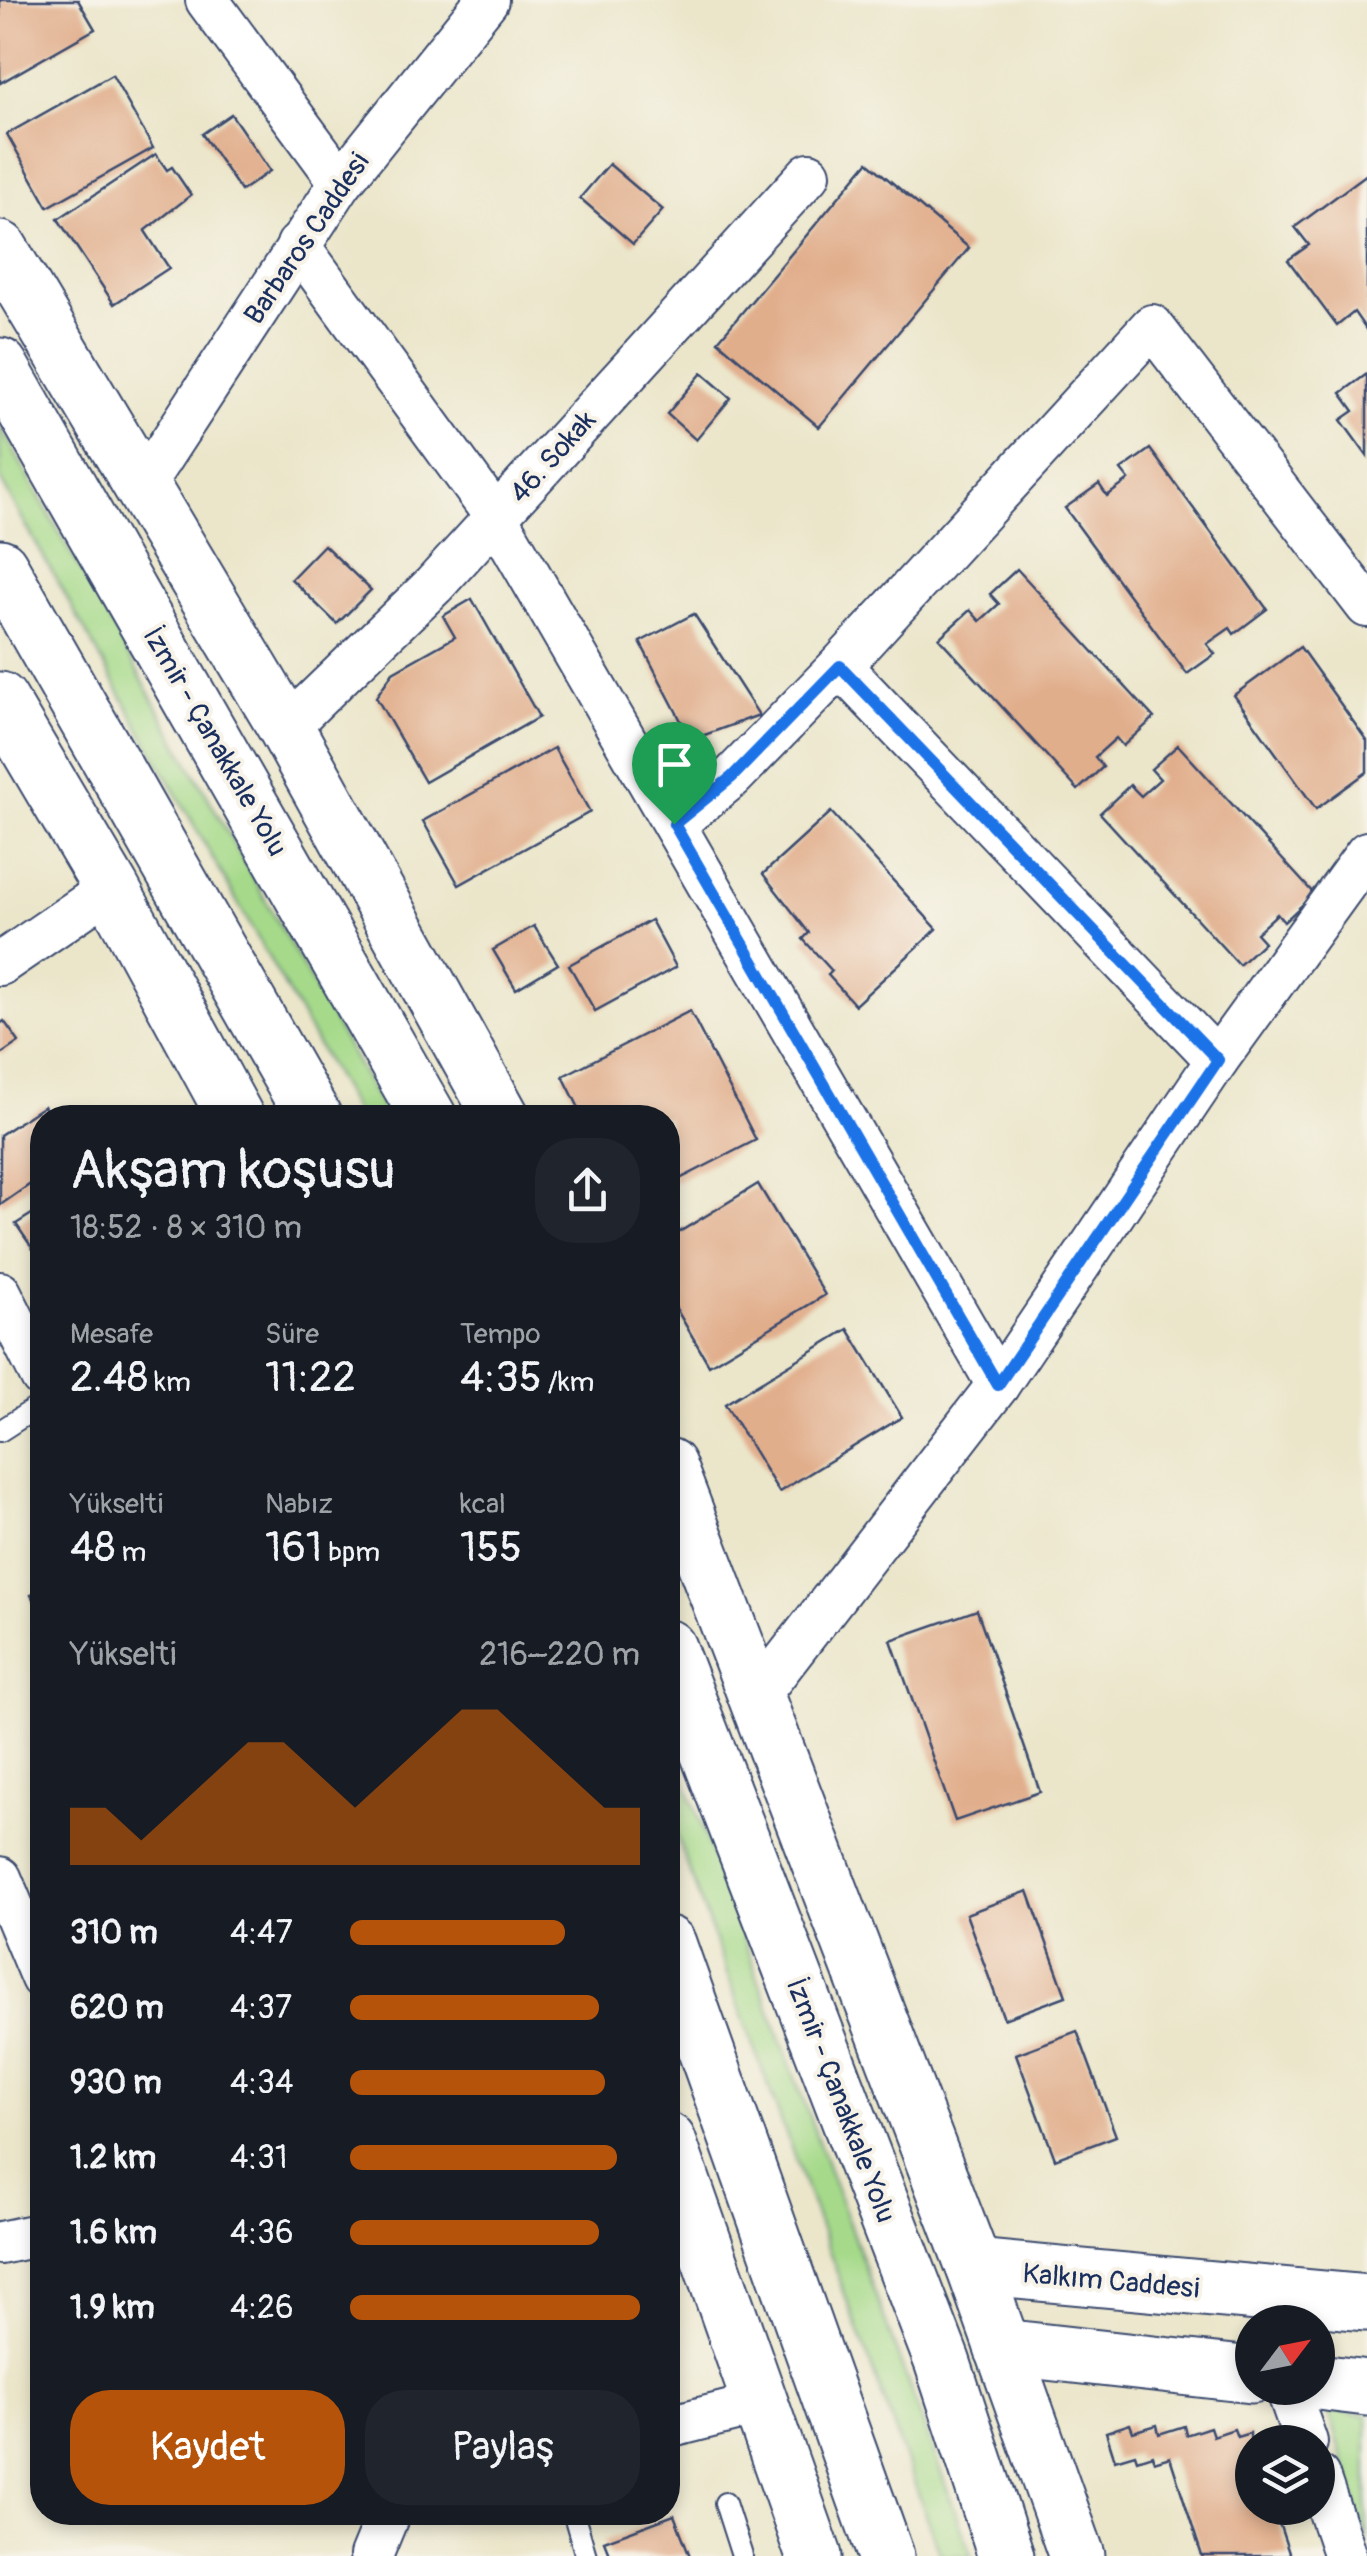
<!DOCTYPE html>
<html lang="tr">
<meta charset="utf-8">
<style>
:root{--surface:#171b24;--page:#20242c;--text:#f1f3f6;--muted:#9ea1a6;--accent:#b45309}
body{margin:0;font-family:Pangolin,sans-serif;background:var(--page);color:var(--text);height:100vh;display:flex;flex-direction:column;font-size:38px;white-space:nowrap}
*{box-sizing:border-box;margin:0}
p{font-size:32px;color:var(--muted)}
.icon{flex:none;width:55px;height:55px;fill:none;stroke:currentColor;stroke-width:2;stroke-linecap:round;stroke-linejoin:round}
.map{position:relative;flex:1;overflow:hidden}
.details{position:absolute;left:30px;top:1105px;width:650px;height:1420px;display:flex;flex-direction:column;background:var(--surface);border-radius:40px;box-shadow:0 5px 15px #0003}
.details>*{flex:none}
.needle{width:65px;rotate:58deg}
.buttons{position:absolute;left:1235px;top:2305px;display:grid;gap:20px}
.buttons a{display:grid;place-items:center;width:100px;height:100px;border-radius:50%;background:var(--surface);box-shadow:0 5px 15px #0003;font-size:50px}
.pin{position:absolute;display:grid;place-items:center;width:85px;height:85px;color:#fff;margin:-102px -42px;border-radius:50% 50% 50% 0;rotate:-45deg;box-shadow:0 0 10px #0007}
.pin .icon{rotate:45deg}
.round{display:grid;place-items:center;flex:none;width:105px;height:105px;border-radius:40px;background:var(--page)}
.headline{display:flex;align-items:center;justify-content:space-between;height:170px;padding:0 40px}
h1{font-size:55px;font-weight:600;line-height:75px}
.metrics{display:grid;grid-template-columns:repeat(3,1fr);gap:15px;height:170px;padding:10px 40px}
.metrics div{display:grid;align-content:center}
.metrics b{font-size:42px;font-weight:600}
.metrics small{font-size:28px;font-weight:400}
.metrics p{font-size:28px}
.chart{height:280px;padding:20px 40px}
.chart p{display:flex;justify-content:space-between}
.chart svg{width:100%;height:180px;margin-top:10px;fill:var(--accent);opacity:.7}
.cta{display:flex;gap:20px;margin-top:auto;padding:20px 40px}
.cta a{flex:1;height:115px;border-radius:40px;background:var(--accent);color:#fff;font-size:40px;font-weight:600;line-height:115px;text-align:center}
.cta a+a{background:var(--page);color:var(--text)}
ul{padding:0 40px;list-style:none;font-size:32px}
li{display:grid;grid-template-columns:160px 120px 1fr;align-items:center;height:75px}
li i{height:25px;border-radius:12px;background:var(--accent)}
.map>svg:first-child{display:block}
</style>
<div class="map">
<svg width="1367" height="2556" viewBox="0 0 1367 2556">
<rect width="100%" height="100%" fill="#f7f3e8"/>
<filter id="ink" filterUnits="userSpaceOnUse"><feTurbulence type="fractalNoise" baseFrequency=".01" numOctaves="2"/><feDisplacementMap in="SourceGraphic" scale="20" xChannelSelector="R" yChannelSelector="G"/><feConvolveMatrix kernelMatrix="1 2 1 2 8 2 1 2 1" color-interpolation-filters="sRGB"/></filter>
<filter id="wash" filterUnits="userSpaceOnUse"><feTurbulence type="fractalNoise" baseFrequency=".0048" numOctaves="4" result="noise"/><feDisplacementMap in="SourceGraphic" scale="40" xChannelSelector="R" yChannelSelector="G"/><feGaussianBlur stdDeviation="2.25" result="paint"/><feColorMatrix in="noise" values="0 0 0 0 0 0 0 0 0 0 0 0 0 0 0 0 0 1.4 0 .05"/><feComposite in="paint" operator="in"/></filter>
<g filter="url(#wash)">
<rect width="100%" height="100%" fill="#ebe6ca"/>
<g fill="#a6da8a" stroke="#608474" stroke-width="2.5">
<polygon points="0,426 387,1117 358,1117 0,479"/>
<polygon points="668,1735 972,2556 941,2556 668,1813"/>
<polygon points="1328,2411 1367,2415 1367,2542"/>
</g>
<g id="blocks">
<g fill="#e1ae8c">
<polygon points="0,0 78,0 95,29 0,83"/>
<polygon points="112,75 153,148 48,207 7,134"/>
<polygon points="231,114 270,171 241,191 202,134"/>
<polygon points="156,154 167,170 172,167 191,195 145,231 169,268 114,304 58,219"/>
<polygon points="868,162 969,248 819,427 718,341"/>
<polygon points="609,164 663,210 633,244 580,198"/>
<polygon points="1367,174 1367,331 1354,312 1337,326 1288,260 1309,245 1295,227"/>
<polygon points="702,373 731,398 696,440 667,414"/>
<polygon points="1367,374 1367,456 1341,420 1354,411 1341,393"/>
<polygon points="1150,449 1267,609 1234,634 1230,628 1207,644 1215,654 1187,674 1065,508 1099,484 1107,496 1129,480 1121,470"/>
<polygon points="324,545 371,590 337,624 291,579"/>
<polygon points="1017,569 1154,718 1123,746 1116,738 1095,757 1103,767 1078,790 939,638 970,610 980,621 999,604 990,594"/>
<polygon points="472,599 539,717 425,782 376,697 393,672 455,637 443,616"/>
<polygon points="694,614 759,715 691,740 640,642"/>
<polygon points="1300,647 1367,741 1367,772 1316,809 1234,695"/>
<polygon points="1178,745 1314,894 1284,922 1277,914 1256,933 1264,942 1239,965 1100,813 1130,785 1141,796 1160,779 1151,769"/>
<polygon points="554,748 590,812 459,885 423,821"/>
<polygon points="831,812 937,929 855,1005 828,975 832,971 803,939 809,933 763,874"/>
<polygon points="651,920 676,967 595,1011 569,965"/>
<polygon points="534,926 558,964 516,989 493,950"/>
<polygon points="690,1011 756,1140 668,1185 668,1118 584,1118 563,1076"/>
<polygon points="4,1021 19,1042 0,1055 0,1024"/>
<polygon points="44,1106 51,1118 42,1118 42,1176 0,1205 0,1135"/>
<polygon points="758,1184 825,1295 709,1365 668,1295 668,1239"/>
<polygon points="35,1212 42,1223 42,1251 37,1255 16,1224"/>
<polygon points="848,1329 902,1417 779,1492 725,1404"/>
<polygon points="42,1589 42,1617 31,1595"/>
<polygon points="977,1610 1040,1792 955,1821 891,1640"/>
<polygon points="1028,1891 1066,1996 1004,2019 966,1914"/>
<polygon points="1077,2031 1116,2136 1055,2159 1016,2054"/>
<polygon points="1130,2424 1133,2432 1157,2425 1159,2434 1184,2426 1186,2435 1210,2427 1213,2436 1234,2429 1237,2437 1250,2433 1252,2508 1274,2508 1290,2556 1202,2556 1170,2457 1154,2462 1152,2455 1137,2460 1135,2454 1115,2460 1106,2432"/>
<polygon points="674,2515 690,2556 610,2556 604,2541"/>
</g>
</g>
</g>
<g filter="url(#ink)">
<use href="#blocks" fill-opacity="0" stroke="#3a4a6e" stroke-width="2.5"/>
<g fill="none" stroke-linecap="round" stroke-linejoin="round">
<g stroke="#3a4a6e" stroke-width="24">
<g id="lane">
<polyline points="0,1431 42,1404"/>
<polyline points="725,2503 742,2556"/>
<polyline points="573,2512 586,2556"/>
</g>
</g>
<g stroke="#3a4a6e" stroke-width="46">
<g id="street">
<polyline points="207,0 341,182"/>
<polyline points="298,245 496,517 998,1385"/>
<polyline points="141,488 341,182 487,0"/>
<polyline points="840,666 1217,1060"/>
<polyline points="286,728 434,585 809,174"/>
<polyline points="674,824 732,777 840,666 1152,326 1367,606"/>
<polyline points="0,964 111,888"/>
<polyline points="0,1293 42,1377"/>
<polyline points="757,1697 998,1385 1217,1060 1367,853"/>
<polyline points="0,1878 42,1978"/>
<polyline points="0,2243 42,2234"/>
<polyline points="1287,2388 1306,2442"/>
<polyline points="668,2427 763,2403"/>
<polyline points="1318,2476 1345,2556"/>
<polyline points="371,2556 389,2512"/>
</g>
</g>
<g stroke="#3a4a6e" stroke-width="59">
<g id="secondary">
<polyline points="0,249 286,728 502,1118"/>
<polyline points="0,700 111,888 236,1118"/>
<polyline points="668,1466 974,2267 1077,2556"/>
<polyline points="668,2141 814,2556"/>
</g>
</g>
<g stroke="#3a4a6e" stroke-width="59">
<g id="primary">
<polyline points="974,2267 1367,2303"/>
<polyline points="1002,2347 1252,2375"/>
<polyline points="1318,2382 1367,2388"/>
</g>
</g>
<g stroke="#3a4a6e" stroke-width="59">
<g id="highway">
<polyline points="0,366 429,1118"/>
<polyline points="0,567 314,1118"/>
<polyline points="668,1648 942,2361 1006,2556"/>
<polyline points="668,1944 886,2556"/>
</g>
</g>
<use href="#lane" stroke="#fff" stroke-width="20"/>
<use href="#street" stroke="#fff" stroke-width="42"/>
<use href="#secondary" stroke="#fff" stroke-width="55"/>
<use href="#primary" stroke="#fff" stroke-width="55"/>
<use href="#highway" stroke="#fff" stroke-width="55"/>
</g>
</g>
<g fill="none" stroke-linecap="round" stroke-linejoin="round" filter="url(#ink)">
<g stroke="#fff" stroke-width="20">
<polygon id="route" points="840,666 1218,1060 998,1385 674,824 732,777"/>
</g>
<use href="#route" stroke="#1a73e8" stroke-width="12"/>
</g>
<g text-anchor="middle" stroke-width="8" stroke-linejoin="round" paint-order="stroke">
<g font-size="28" fill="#1b2f5e" stroke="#f7f3e8">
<text transform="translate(306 238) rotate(-56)" y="10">Barbaros Caddesi</text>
<text transform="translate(552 456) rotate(-48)" y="10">46. Sokak</text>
<text transform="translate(216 741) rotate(60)" y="10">İzmir - Çanakkale Yolu</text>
<text transform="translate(842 2100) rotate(69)" y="10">İzmir - Çanakkale Yolu</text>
<text transform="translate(1111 2280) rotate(5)" y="10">Kalkım Caddesi</text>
</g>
</g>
</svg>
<div class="buttons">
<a><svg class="needle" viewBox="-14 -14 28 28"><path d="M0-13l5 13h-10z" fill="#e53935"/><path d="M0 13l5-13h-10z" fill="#9ea1a6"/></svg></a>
<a><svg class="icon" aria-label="layers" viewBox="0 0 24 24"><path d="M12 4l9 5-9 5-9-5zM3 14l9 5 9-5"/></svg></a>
</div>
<div class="pin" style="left:674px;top:824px;background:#1e9e55"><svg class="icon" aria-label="arrive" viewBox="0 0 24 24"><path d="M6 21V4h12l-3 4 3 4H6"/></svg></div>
<section class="details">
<div class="headline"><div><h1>Akşam koşusu</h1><p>18:52 · 8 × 310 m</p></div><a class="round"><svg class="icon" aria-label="share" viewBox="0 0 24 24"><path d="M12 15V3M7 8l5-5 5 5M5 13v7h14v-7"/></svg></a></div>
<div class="metrics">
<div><p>Mesafe</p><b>2.48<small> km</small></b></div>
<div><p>Süre</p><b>11:22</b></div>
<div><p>Tempo</p><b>4:35<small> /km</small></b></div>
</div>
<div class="metrics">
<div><p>Yükselti</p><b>48<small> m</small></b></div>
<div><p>Nabız</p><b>161<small> bpm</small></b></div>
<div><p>kcal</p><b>155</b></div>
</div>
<div class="chart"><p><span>Yükselti</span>216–220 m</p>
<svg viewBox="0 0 160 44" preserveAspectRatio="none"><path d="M0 44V30L10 30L20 38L30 30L40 22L50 14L60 14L70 22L80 30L90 22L100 14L110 6L120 6L130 14L140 22L150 30L160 30V44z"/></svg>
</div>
<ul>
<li><b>310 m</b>4:47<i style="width:74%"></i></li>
<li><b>620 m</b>4:37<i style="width:86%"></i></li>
<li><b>930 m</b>4:34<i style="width:88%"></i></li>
<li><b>1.2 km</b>4:31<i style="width:92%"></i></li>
<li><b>1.6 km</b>4:36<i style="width:86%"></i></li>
<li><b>1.9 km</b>4:26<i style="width:100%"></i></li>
</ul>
<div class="cta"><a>Kaydet</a><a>Paylaş</a></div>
</section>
</div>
